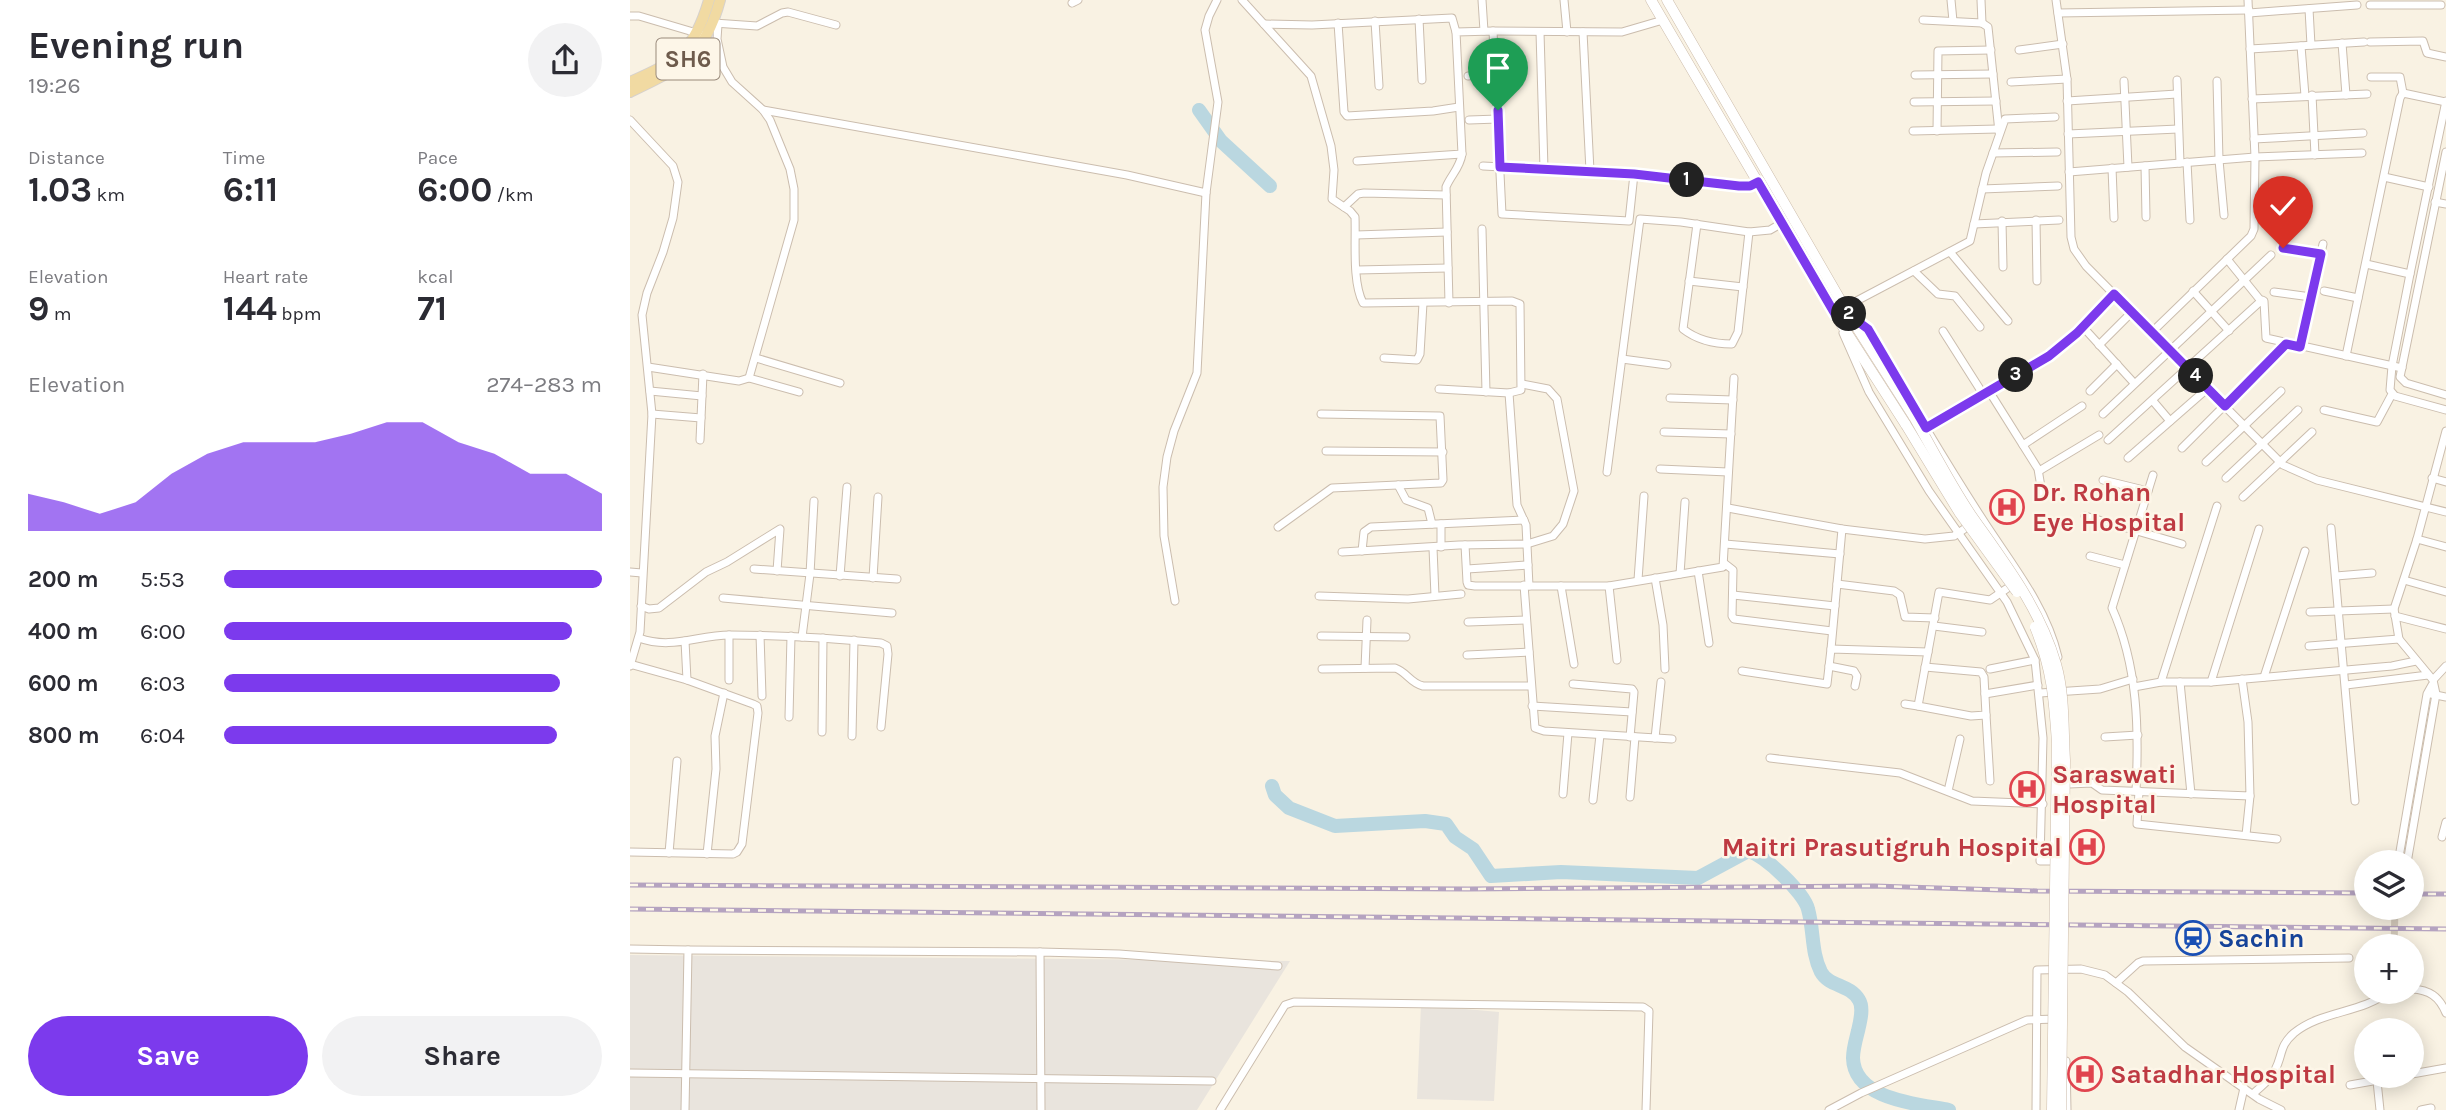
<!DOCTYPE html>
<meta charset="utf-8">
<style>
:root{--surface:#fff;--page:#f2f2f3;--text:#2b2b33;--muted:#7c7c81;--accent:#7c3aed}
body{margin:0;font-family:Karla,sans-serif;background:var(--page);color:var(--text);height:100vh;display:flex;flex-direction:column;font-size:26px;white-space:nowrap}
*{box-sizing:border-box;margin:0}
p{font-size:23px;color:var(--muted)}
.icon{flex:none;width:38px;height:38px;fill:none;stroke:currentColor;stroke-width:2;stroke-linecap:round;stroke-linejoin:round}
.map{position:relative;flex:1;overflow:hidden}
.details{display:flex;flex-direction:column;background:var(--surface);width:630px}
.details>*{flex:none}
.controls{position:absolute;left:1724px;top:850px;display:grid;gap:14px}
.controls a{display:grid;place-items:center;width:70px;height:70px;border-radius:50%;background:var(--surface);box-shadow:0 4px 18px #0003;font-size:35px}
.pin{position:absolute;display:grid;place-items:center;width:60px;height:60px;color:#fff;margin:-72px -30px;border-radius:50% 50% 50% 0;rotate:-45deg;box-shadow:0 0 7px #0007}
.pin .icon{rotate:45deg}
.km{position:absolute;width:35px;height:35px;margin:-18px;border-radius:50%;background:#222;color:#fff;font-size:19px;line-height:35px;text-align:center}
.round{display:grid;place-items:center;flex:none;width:74px;height:74px;border-radius:37px;background:var(--page)}
.headline{display:flex;align-items:center;justify-content:space-between;height:119px;padding:0 28px}
h1{font-size:38px;font-weight:700;line-height:52px}
.stats{display:grid;grid-template-columns:repeat(3,1fr);gap:10px;height:119px;padding:7px 28px}
.stats div{display:grid;align-content:center}
.stats b{font-size:35px;font-weight:700}
.stats small{font-size:19px;font-weight:400}
.stats p{font-size:19px}
.chart{height:196px;padding:14px 28px}
.chart p{display:flex;justify-content:space-between}
.chart svg{width:100%;height:126px;margin-top:7px;fill:var(--accent);opacity:.7}
.action{display:flex;gap:14px;margin-top:auto;padding:14px 28px}
.action a{flex:1;height:80px;border-radius:42px;background:var(--accent);color:#fff;font-size:28px;font-weight:700;line-height:80px;text-align:center}
.action a+a{background:var(--page);color:var(--text)}
ul{padding:0 28px;list-style:none;font-size:23px}
li{display:grid;grid-template-columns:112px 84px 1fr;align-items:center;height:52px}
li i{height:18px;border-radius:9px;background:var(--accent)}
main{display:flex;flex:1;min-height:0}
.map>svg:first-child{display:block}
</style>
<main>
<section class="details">
<div class="headline"><div><h1>Evening run</h1><p>19:26</p></div><a class="round"><svg class="icon" aria-label="share" viewBox="0 0 24 24"><path d="M12 15V3M7 8l5-5 5 5M5 13v7h14v-7"/></svg></a></div>
<div class="stats">
<div><p>Distance</p><b>1.03<small> km</small></b></div>
<div><p>Time</p><b>6:11</b></div>
<div><p>Pace</p><b>6:00<small> /km</small></b></div>
</div>
<div class="stats">
<div><p>Elevation</p><b>9<small> m</small></b></div>
<div><p>Heart rate</p><b>144<small> bpm</small></b></div>
<div><p>kcal</p><b>71</b></div>
</div>
<div class="chart"><p><span>Elevation</span>274–283 m</p>
<svg viewBox="0 0 160 44" preserveAspectRatio="none"><path d="M0 44V31L10 34L20 38L30 34L40 24L50 17L60 13L70 13L80 13L90 10L100 6L110 6L120 13L130 17L140 24L150 24L160 31V44z"/></svg>
</div>
<ul>
<li><b>200 m</b>5:53<i style="width:100%"></i></li>
<li><b>400 m</b>6:00<i style="width:92%"></i></li>
<li><b>600 m</b>6:03<i style="width:89%"></i></li>
<li><b>800 m</b>6:04<i style="width:88%"></i></li>
</ul>
<div class="action"><a>Save</a><a>Share</a></div>
</section>
<div class="map">
<svg width="1816" height="1110" viewBox="0 0 1816 1110">
<rect width="100%" height="100%" fill="#f9f2e3"/>
<g fill="#e9e4dd">
<polygon points="0,955 660,961 567,1110 0,1110"/>
<polygon points="791,1005 869,1012 864,1101 787,1099"/>
</g>
<g fill="none" stroke-linecap="round" stroke-linejoin="round">
<g stroke="#bad7e0" stroke-width="14">
<polyline points="569,110 591,141 640,186"/>
<path d="M 642,786 L 645,795 L 659,808 L 705,826 L 795,821 L 816,824 L 825,837 L 843,849 L 861,876 L 931,872 L 1068,878 L 1118,851 C 1134,854 1174,893 1178,909 C 1184,930 1181,952 1191,972 C 1199,987 1220,984 1229,1000 C 1234,1008 1230,1022 1228,1031 C 1226,1039 1223,1049 1223,1058 C 1224,1100 1289,1104 1319,1110"/>
</g>
<polyline stroke="#d6ccbd" stroke-width="7" stroke-dasharray="7 3.5" stroke-linecap="butt" points="1764,947 1765,908"/>
<g stroke="#cbbdae" stroke-width="9">
<g id="minor">
<path d="M 612,0 L 681,76 L 701,146 L 704,170 L 702,199 L 720,211 L 725,217 C 726,241 722,282 733,303 L 882,301 L 890,304 L 891,390 L 879,393 L 809,389"/>
<polyline points="852,0 854,31"/>
<polyline points="934,0 937,32"/>
<polyline points="1321,0 1323,21"/>
<polyline points="1351,0 1352,23"/>
<polyline points="1426,0 1437,79 1441,237 1444,249 1456,266 1653,465 1687,480 1816,512"/>
<polyline points="442,3 448,0"/>
<polyline points="1740,5 1811,5"/>
<polyline points="1679,9 1681,45"/>
<polyline points="1428,13 1619,10"/>
<polyline points="1619,13 1727,5"/>
<polyline points="0,16 9,16 70,34"/>
<polyline points="789,19 792,80"/>
<polyline points="1293,20 1352,23 1358,27 1369,132"/>
<polyline points="745,21 749,86"/>
<polyline points="84,23 127,26 152,13 158,12 206,25"/>
<polyline points="708,23 714,112 717,116 803,111 829,107"/>
<polyline points="634,24 682,25 822,18 826,32"/>
<polyline points="88,25 87,39 93,67 102,82 133,110 140,120 160,169 164,189 164,220 119,378 169,392"/>
<polyline points="863,31 992,32 1033,20"/>
<polyline points="910,32 914,169"/>
<polyline points="953,32 960,171"/>
<polyline points="1740,42 1793,41 1797,53 1816,57"/>
<polyline points="1712,43 1716,95"/>
<polyline points="1671,46 1675,96"/>
<polyline points="1620,49 1734,42"/>
<polyline points="1389,50 1433,44"/>
<polyline points="1285,75 1363,74"/>
<polyline points="838,76 866,73"/>
<polyline points="1741,77 1770,77 1773,93"/>
<polyline points="1547,80 1550,163"/>
<polyline points="1494,81 1498,167"/>
<polyline points="1587,81 1589,160 1594,215"/>
<polyline points="1381,82 1437,79"/>
<polyline points="1682,95 1685,155"/>
<polyline points="1622,99 1737,94"/>
<polyline points="1437,101 1547,94"/>
<polyline points="1816,101 1780,274 1762,366 1760,390 1765,396 1816,410"/>
<polyline points="1284,102 1366,101"/>
<polyline points="133,110 497,175 576,193"/>
<polyline points="0,120 43,166 48,182 43,218 33,252 17,293 12,315 22,414 10,632 0,666"/>
<polyline points="839,120 868,119"/>
<polyline points="1283,131 1368,129"/>
<polyline points="1307,131 1308,51 1361,50"/>
<polyline points="1438,134 1548,129"/>
<polyline points="1624,139 1733,133"/>
<polyline points="1816,152 1770,377 1776,383 1816,395"/>
<polyline points="1363,153 1427,152"/>
<polyline points="727,161 832,154 826,32 863,31 872,214 999,221 1004,174 1109,185 1120,186 1128,182"/>
<polyline points="1557,162 1560,220"/>
<polyline points="853,166 1004,174"/>
<polyline points="1515,166 1516,217"/>
<polyline points="1482,168 1484,218"/>
<polyline points="1439,172 1625,157 1732,153"/>
<polyline points="1754,177 1799,187"/>
<polyline points="1352,189 1428,186"/>
<polyline points="1805,202 1816,204"/>
<polyline points="714,207 728,194 734,193 816,195"/>
<polyline points="1406,220 1407,281"/>
<polyline points="1372,221 1373,267"/>
<path d="M 1067,224 L 1053,329 C 1067,340 1085,344 1102,344 L 1108,332 L 1119,232"/>
<polyline points="1344,224 1429,220"/>
<polyline points="852,229 856,392"/>
<polyline points="726,235 817,232"/>
<polyline points="1653,248 1691,254"/>
<polyline points="1320,252 1378,321"/>
<polyline points="1597,259 1631,301"/>
<polyline points="1736,264 1780,274"/>
<polyline points="727,270 818,268"/>
<polyline points="1284,271 1308,294 1325,296 1350,327"/>
<polyline points="1059,281 1113,287"/>
<polyline points="1563,291 1599,331"/>
<polyline points="1694,291 1728,298"/>
<polyline points="1644,292 1681,297"/>
<path d="M 819,303 L 816,187 C 821,175 830,168 832,154"/>
<polyline points="1215,307 1340,241 1356,173 1375,119 1425,117"/>
<path d="M 1221,316 L 1238,329 C 1274,392 1311,455 1351,517 C 1379,561 1416,605 1428,657"/>
<polyline points="1453,327 1504,383"/>
<polyline points="1313,331 1353,394"/>
<polyline points="1522,332 1621,236 1624,229 1625,157 1618,0"/>
<polyline points="1213,333 1239,392 1299,491 1377,602 1405,660 1413,738 1410,861 1429,861"/>
<polyline points="1469,345 1502,312"/>
<polyline points="1670,347 1693,244"/>
<polyline points="1716,356 1770,98 1773,93 1816,102"/>
<polyline points="126,358 210,383"/>
<polyline points="754,358 787,360 790,354 793,303"/>
<polyline points="992,359 1037,365"/>
<polyline points="18,367 109,381 119,378"/>
<polyline points="20,391 72,396"/>
<polyline points="1359,391 1408,469 1412,493"/>
<polyline points="1460,391 1487,364"/>
<polyline points="879,393 887,505 896,525 899,586"/>
<polyline points="1040,398 1103,400"/>
<polyline points="1523,401 1540,421"/>
<polyline points="1694,410 1747,422 1762,394"/>
<polyline points="22,414 71,418"/>
<polyline points="1473,414 1641,255"/>
<polyline points="1296,428 1419,356 1447,333 1484,294"/>
<polyline points="1034,432 1101,434"/>
<polyline points="70,440 73,374"/>
<polyline points="1478,440 1632,300 1634,301 1636,338 1772,368"/>
<polyline points="1393,445 1452,406"/>
<polyline points="1552,448 1656,344"/>
<polyline points="696,451 813,452"/>
<polyline points="1498,458 1578,388"/>
<polyline points="1576,462 1651,391"/>
<polyline points="1030,469 1098,472"/>
<polyline points="1409,471 1469,435"/>
<polyline points="977,472 1010,219 1051,222 1119,232 1140,230 1152,223"/>
<polyline points="1596,478 1668,410"/>
<polyline points="1802,478 1816,482"/>
<polyline points="1473,480 1518,491"/>
<polyline points="768,485 776,500 798,508 802,524"/>
<polyline points="1613,497 1682,432"/>
<polyline points="1098,508 1212,529 1295,539 1324,536 1343,523"/>
<polyline points="1455,516 1552,544"/>
<polyline points="811,524 811,547"/>
<polyline points="648,527 702,488 811,483 813,480 810,416 691,414"/>
<polyline points="1701,528 1725,801"/>
<polyline points="1787,539 1816,547"/>
<polyline points="1095,544 1210,554"/>
<polyline points="835,545 837,582 838,585 845,586 979,586 1093,567 1104,378"/>
<polyline points="803,548 805,596"/>
<polyline points="732,551 734,532 741,527 894,520"/>
<polyline points="712,552 829,545 897,544 923,536 933,524 944,491 927,399 918,389 892,384"/>
<polyline points="1460,556 1495,565"/>
<polyline points="1094,563 1103,570 1102,616 1104,619 1202,631"/>
<polyline points="124,569 267,579"/>
<polyline points="837,569 898,565"/>
<polyline points="1068,571 1079,643"/>
<polyline points="0,572 12,573"/>
<polyline points="1050,574 1055,502"/>
<polyline points="210,576 217,487"/>
<polyline points="1706,576 1742,573"/>
<polyline points="243,578 248,497"/>
<polyline points="1025,578 1033,625 1035,669"/>
<polyline points="1008,580 1014,496"/>
<polyline points="1774,580 1816,592"/>
<polyline points="1207,584 1264,591 1270,595 1275,617 1305,618"/>
<polyline points="894,585 905,728 914,731 1042,739"/>
<polyline points="931,586 944,664"/>
<polyline points="979,586 987,660"/>
<polyline points="1103,595 1205,606"/>
<polyline points="689,596 778,599 831,594"/>
<polyline points="93,598 262,613"/>
<polyline points="545,601 534,536 533,487 537,457 544,431 567,373 576,193 588,102 575,30 579,16 587,0"/>
<polyline points="11,606 19,609 29,608 76,572 97,562 150,529 147,571"/>
<polyline points="1680,612 1764,609"/>
<polyline points="1765,616 1816,629"/>
<polyline points="838,622 896,620"/>
<polyline points="1304,626 1352,632"/>
<polyline points="130,635 132,696"/>
<polyline points="691,636 776,637"/>
<polyline points="172,637 180,574 184,501"/>
<path d="M 9,638 C 42,650 67,635 100,635 C 150,635 201,638 251,643 L 257,646 L 258,654 L 251,727"/>
<polyline points="55,641 57,680"/>
<polyline points="1679,646 1769,639"/>
<polyline points="1201,649 1212,529"/>
<polyline points="837,655 899,652"/>
<polyline points="0,664 57,680 123,704 127,706 128,713 112,844 107,852 103,854 0,852"/>
<polyline points="1199,666 1224,671 1227,676 1225,686"/>
<polyline points="735,668 737,620"/>
<path d="M 692,669 L 765,668 C 777,672 780,683 793,686 L 901,686"/>
<polyline points="1360,669 1405,660"/>
<polyline points="1112,671 1197,684 1201,649 1298,652"/>
<polyline points="1634,677 1675,551"/>
<polyline points="99,680 99,635"/>
<polyline points="1803,680 1816,666"/>
<polyline points="1531,682 1587,506"/>
<polyline points="1550,682 1561,794"/>
<polyline points="1581,682 1629,529"/>
<polyline points="943,684 1002,689 1004,692 1000,737"/>
<polyline points="1716,685 1798,675"/>
<polyline points="1504,687 1531,682 1581,682 1762,666 1786,661"/>
<polyline points="1410,693 1470,689 1503,679"/>
<polyline points="1355,694 1408,685"/>
<polyline points="1801,694 1816,697"/>
<polyline points="1275,704 1288,706 1309,592 1360,600 1385,583"/>
<polyline points="902,706 1002,712"/>
<polyline points="1288,706 1341,716 1356,715 1354,677 1351,672 1295,667"/>
<polyline points="1356,715 1360,781"/>
<polyline points="159,717 161,636"/>
<polyline points="192,732 193,638"/>
<polyline points="222,736 224,640"/>
<polyline points="1475,737 1508,735"/>
<polyline points="1025,738 1031,682"/>
<polyline points="1140,758 1270,773 1342,801 1413,804"/>
<polyline points="1439,784 1462,783 1472,790 1620,796 1618,722 1612,679"/>
<polyline points="1318,791 1330,739"/>
<path d="M 1506,791 C 1509,729 1508,666 1482,608 L 1523,475"/>
<polyline points="1509,791 1507,824 1647,839"/>
<polyline points="933,794 938,733"/>
<polyline points="1000,797 1005,737"/>
<polyline points="963,800 970,735"/>
<polyline points="1616,835 1620,796"/>
<polyline points="1812,837 1816,822"/>
<polyline points="39,853 47,761"/>
<polyline points="77,854 86,769 85,736 94,693"/>
<polyline points="1768,863 1797,694 1802,685"/>
<polyline points="1777,863 1806,694 1803,680 1769,639 1764,609 1787,539 1816,431"/>
<polyline points="0,949 58,950 55,1110"/>
<polyline points="58,950 410,952"/>
<polyline points="1486,983 1508,963 1513,961 1719,958"/>
<path d="M 1782,989 C 1799,990 1809,996 1816,1013"/>
<polyline points="1436,1061 1437,1110"/>
<polyline points="0,1073 582,1081"/>
<polyline points="1782,1074 1816,1068"/>
<polyline points="1747,1081 1750,1110"/>
<polyline points="1720,1085 1771,1076"/>
<path d="M 1623,1094 C 1630,1087 1641,1080 1645,1070 C 1653,1055 1649,1046 1664,1033 C 1691,1011 1731,1013 1759,992"/>
<polyline points="411,1110 410,952 489,954 648,966"/>
<polyline points="590,1110 655,1005 664,1002 1013,1007 1019,1011 1016,1110"/>
<polyline points="1199,1110 1231,1093 1397,1020 1427,1019"/>
<polyline points="1406,1110 1407,970 1451,969 1475,975 1498,992 1555,1047 1629,1099 1651,1110"/>
<polyline points="1609,1110 1614,1088"/>
<polyline points="1791,1110 1801,1108"/>
</g>
</g>
<g stroke="#cdbdac" stroke-width="11">
<g id="secondary">
<polyline points="1021,0 1208,319 1276,425"/>
<polyline points="1037,0 1219,315 1284,417"/>
</g>
</g>
<g stroke="#d6d1cd" stroke-width="12">
<g id="primary">
<path d="M 0,82 C 47,61 64,52 79,0"/>
<path d="M 0,92 C 50,68 75,57 90,0"/>
</g>
</g>
<use href="#minor" stroke="#fff" stroke-width="7"/>
<use href="#secondary" stroke="#fff" stroke-width="10"/>
<use href="#primary" stroke="#f1daa2" stroke-width="10"/>
<g stroke="#b5a3c0" stroke-width="5">
<g id="rail">
<polyline points="0,885 838,889 1244,886 1407,891 1736,893"/>
<polyline points="1782,894 1816,894"/>
<polyline points="0,909 1816,929"/>
</g>
</g>
<use href="#rail" stroke="#fdf6e8" stroke-width="2.5" stroke-dasharray="8" stroke-linecap="butt"/>
<g stroke="#cdbdac" stroke-width="11" stroke-linecap="butt">
<g id="secondary-bridge">
<path d="M 1284,417 C 1303,450 1320,484 1341,515 C 1374,562 1410,608 1426,664 C 1435,695 1433,729 1435,760 L 1431,1110"/>
<polyline points="1276,425 1329,512 1387,592"/>
<path d="M 1405,627 C 1422,669 1424,698 1427,743 L 1422,1110"/>
</g>
</g>
<use href="#secondary-bridge" stroke="#fff" stroke-width="10"/>
</g>
<g fill="none" stroke-linecap="round" stroke-linejoin="round">
<g stroke="#fff" stroke-width="14">
<polyline id="route" points="868,110 870,167 1004,174 1109,186 1120,186 1128,182 1205,314 1216,309 1219,315 1238,329 1296,428 1419,356 1447,333 1484,294 1595,406 1656,344 1670,347 1691,254 1653,248"/>
</g>
<use href="#route" stroke="#7c3aed" stroke-width="9"/>
</g>
<defs>
<g id="hospital-ring" transform="scale(1.75)"><circle r="9.5" fill="#fdf6e8" stroke="#e0444e" stroke-width="1.5"/><path d="M-5-5h3v3.5h4V-5h3V5h-3V1.5h-4V5h-3Z" fill="#e0444e"/></g>
<g id="station-ring" transform="scale(1.75)"><circle r="9.5" fill="#fdf6e8" stroke="#1a4fb4" stroke-width="1.5"/><path d="M-3-6H3Q5-6 5-4V2Q5 4 3 4L4.5 6H3L1.5 4h-3L-3 6H-4.5L-3 4Q-5 4-5 2V-4Q-5-6-3-6ZM-3.5-4v3h7v-3ZM-3.5 1v1.5H-2V1ZM2 1v1.5H3.5V1Z" fill="#1a4fb4"/></g>
</defs>
<g fill-rule="evenodd">
<use href="#hospital-ring" x="1377" y="507"/>
<use href="#hospital-ring" x="1397" y="789"/>
<use href="#hospital-ring" x="1457" y="847"/>
<use href="#station-ring" x="1563" y="938"/>
<use href="#hospital-ring" x="1455" y="1074"/>
</g>
<g text-anchor="middle" stroke-width="5" stroke-linejoin="round" paint-order="stroke">
<rect fill="#fdf6e8" stroke="#998a7b" stroke-width="2" x="26.5" y="38.5" width="63" height="41" rx="5"/>
<g font-size="24" font-weight="bold" fill="#6e5b4c">
<text x="58" y="67">SH6</text>
</g>
<g font-size="26" font-weight="bold" fill="#be3a42" stroke="#fdf6e8" text-anchor="start">
<text x="1402" y="501">Dr. Rohan<tspan x="1402" dy="30">Eye Hospital</tspan></text>
<text x="1422" y="783">Saraswati<tspan x="1422" dy="30">Hospital</tspan></text>
<text x="1432" y="856" text-anchor="end">Maitri Prasutigruh Hospital</text>
<text x="1480" y="1083">Satadhar Hospital</text>
</g>
<g font-size="26" font-weight="bold" fill="#164399" stroke="#fdf6e8" text-anchor="start">
<text x="1588" y="947">Sachin</text>
</g>
</g>
</svg>
<div class="controls">
<a><svg class="icon" aria-label="layers" viewBox="0 0 24 24"><path d="M12 4l9 5-9 5-9-5zM3 14l9 5 9-5"/></svg></a>
<a>+</a>
<a>−</a>
</div>
<div class="pin" style="left:868px;top:110px;background:#1e9e55"><svg class="icon" aria-label="arrive" viewBox="0 0 24 24"><path d="M6 21V4h12l-3 4 3 4H6"/></svg></div>
<div class="pin" style="left:1653px;top:248px;background:#d93025"><svg class="icon" aria-label="check" viewBox="0 0 24 24"><path d="M5 12l5 5 9-10"/></svg></div>
<b class="km" style="left:1057px;top:180px">1</b>
<b class="km" style="left:1219px;top:314px">2</b>
<b class="km" style="left:1386px;top:375px">3</b>
<b class="km" style="left:1566px;top:376px">4</b>
</div>
</main>
